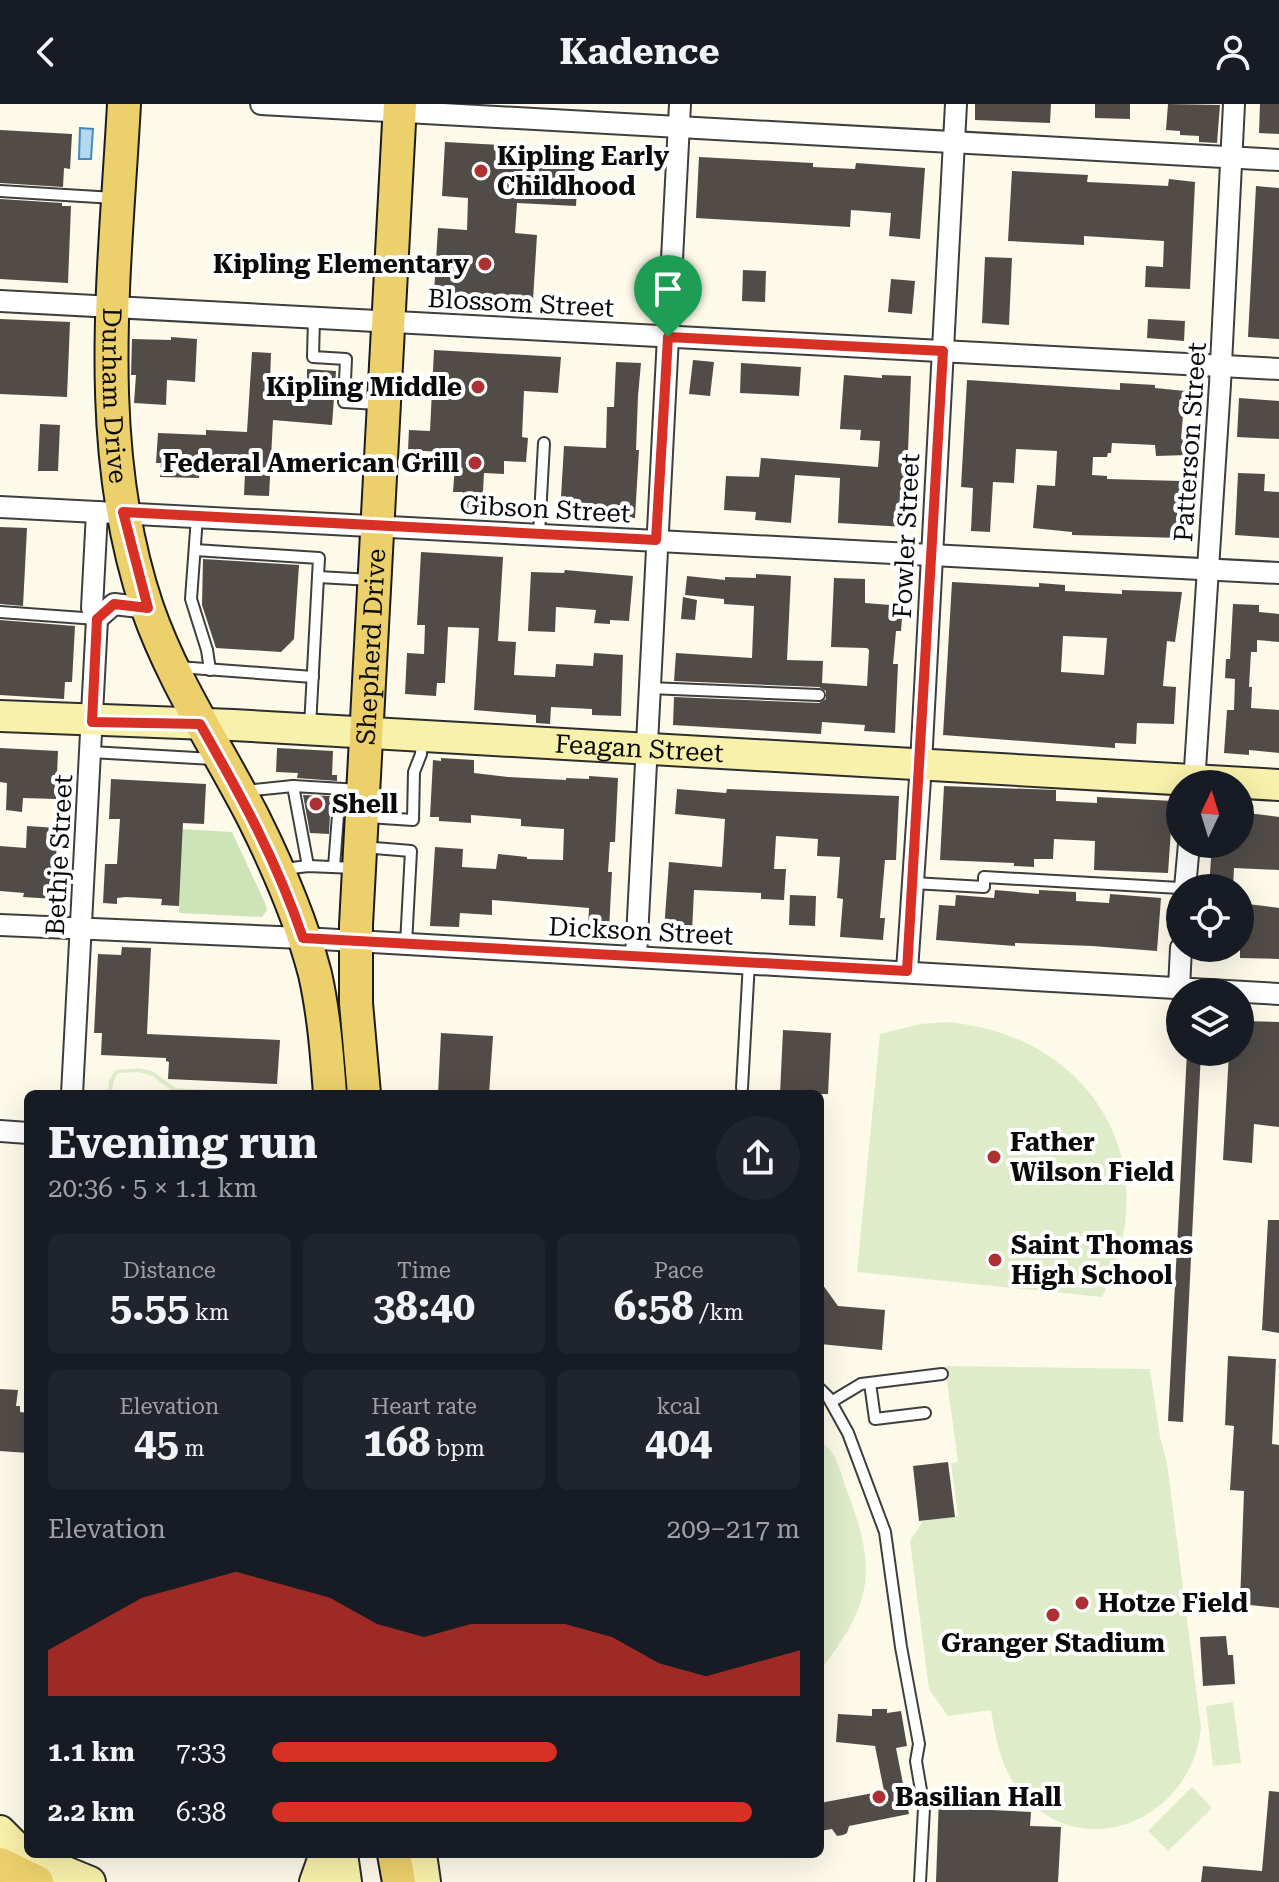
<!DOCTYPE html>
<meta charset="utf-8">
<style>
:root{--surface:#171b24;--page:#20242c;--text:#f1f3f6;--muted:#9ea1a6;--accent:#d93025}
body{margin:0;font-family:"Roboto Serif",serif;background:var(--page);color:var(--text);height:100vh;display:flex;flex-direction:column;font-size:30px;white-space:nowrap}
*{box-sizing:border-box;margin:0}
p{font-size:26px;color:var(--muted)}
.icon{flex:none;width:44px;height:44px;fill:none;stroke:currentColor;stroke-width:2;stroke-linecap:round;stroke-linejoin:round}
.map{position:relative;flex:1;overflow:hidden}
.details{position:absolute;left:24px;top:986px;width:800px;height:768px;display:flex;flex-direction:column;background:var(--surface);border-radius:12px;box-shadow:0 8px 32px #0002}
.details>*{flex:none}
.needle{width:52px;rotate:4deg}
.fabs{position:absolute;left:1166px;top:666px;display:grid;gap:16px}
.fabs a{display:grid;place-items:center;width:88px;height:88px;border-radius:50%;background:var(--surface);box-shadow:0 8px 32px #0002;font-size:40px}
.pin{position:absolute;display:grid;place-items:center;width:68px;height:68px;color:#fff;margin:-82px -34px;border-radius:50% 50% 50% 0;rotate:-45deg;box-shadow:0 0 8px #0007}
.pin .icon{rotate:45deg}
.round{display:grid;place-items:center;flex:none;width:84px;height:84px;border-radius:42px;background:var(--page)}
.summary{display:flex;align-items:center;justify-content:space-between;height:136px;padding:0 24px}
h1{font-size:44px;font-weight:700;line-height:60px}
.figures{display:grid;grid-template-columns:repeat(3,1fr);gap:12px;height:136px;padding:8px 24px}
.figures div{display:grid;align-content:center;border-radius:12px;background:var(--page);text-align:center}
.figures b{font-size:40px;font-weight:700}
.figures small{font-size:22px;font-weight:400}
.figures p{font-size:22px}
.chart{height:224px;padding:16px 24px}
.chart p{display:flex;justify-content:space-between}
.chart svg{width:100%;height:144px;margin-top:8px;fill:var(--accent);opacity:.7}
ul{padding:0 24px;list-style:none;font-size:26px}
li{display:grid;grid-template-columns:128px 96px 1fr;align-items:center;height:60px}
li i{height:20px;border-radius:10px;background:var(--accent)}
header{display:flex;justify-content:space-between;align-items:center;height:104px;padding:0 24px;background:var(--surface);font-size:36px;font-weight:700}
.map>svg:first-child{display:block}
</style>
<header><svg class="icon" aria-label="back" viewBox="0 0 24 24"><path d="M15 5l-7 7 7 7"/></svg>Kadence<svg class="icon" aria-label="person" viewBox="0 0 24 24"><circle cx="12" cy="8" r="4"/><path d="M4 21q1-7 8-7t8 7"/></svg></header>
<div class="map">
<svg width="1279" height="1778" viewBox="0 0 1279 1778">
<rect width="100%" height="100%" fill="#fdfaea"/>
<polygon fill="#cde4b8" points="183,725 232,728 265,799 267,806 262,813 179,809"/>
<g fill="#dfecc9">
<path d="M 947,918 C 1093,931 1169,1061 1102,1193 L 857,1168 L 880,930 L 920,920 Z"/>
<polygon points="140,964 154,968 175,984 285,990 174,988 152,972 139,968 118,969 113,978 112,990 108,990 109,976 116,966"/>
<path d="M 945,1262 L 1150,1265 L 1160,1333 L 1167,1359 L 1201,1624 C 1192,1715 1084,1762 1022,1690 C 1001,1666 996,1636 991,1606 L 948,1612 L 929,1585 L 910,1437 L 923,1417 L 958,1412 L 951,1359 L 958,1358 Z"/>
<path d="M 820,1337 C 836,1346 840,1367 846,1384 C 877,1464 874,1499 820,1566 Z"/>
<polygon points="1233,1598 1241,1659 1213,1662 1206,1602"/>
<polygon points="1192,1683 1212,1704 1168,1747 1148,1727"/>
</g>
<polygon fill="#b4d8f0" stroke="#418ac0" stroke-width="2" points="80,24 93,25 91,55 79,55"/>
<g fill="#524c48" fill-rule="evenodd">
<polygon points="975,0 1051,0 1050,19 975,16"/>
<polygon points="1095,0 1130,0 1130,15 1095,14"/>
<polygon points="1168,0 1220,1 1217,39 1199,38 1199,32 1180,31 1180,27 1166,26"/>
<polygon points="1260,0 1279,0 1279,30 1259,29"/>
<polygon points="0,26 72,30 70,65 64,64 63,83 0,79"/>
<polygon points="445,38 520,42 520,47 579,50 576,102 517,99 515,129 537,131 533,196 434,189 438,124 467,126 468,94 442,92"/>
<polygon points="699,53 813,59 813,63 855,65 856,59 925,64 920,135 889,132 891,109 851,106 850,123 696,114"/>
<polygon points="1012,67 1088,71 1087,78 1129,80 1168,82 1169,75 1195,78 1190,185 1145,183 1146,162 1163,163 1164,137 1084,132 1084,141 1008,137"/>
<polygon points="1256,82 1279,84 1279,235 1248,233"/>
<polygon points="0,95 62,99 62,102 71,102 68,179 0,175"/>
<polygon points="985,153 1012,154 1009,221 982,219"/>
<polygon points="743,166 766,167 765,198 742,197"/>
<polygon points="891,175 915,177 912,210 888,208"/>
<polygon points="0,215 70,218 67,293 0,290"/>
<polygon points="1148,215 1185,217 1184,237 1147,234"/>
<polygon points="171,233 197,235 195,278 167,276 166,301 134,299 136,271 131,271 132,235 171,236"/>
<polygon points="434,246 561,253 558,289 524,287 522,333 528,334 526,358 504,357 504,370 484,369 482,405 462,404 463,388 453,388 456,349 408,346 409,326 430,327"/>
<polygon points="252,248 271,249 270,277 307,278 307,265 336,267 332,321 273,316 269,392 244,391 245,369 200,366 199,374 160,373 161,359 156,359 158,329 206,331 206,326 247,328"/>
<polygon points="693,256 714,258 710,292 689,290"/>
<polygon points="616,258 641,259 638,292 636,346 639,346 635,414 560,410 564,342 606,344 607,303 614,303"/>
<polygon points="741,259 801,263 799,292 740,289"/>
<polygon points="844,271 882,274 882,271 911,272 905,423 838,419 840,374 795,371 791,419 755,416 756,408 724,406 726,372 759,373 761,354 878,363 880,337 860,336 861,326 840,325"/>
<polygon points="967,276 1120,286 1120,279 1155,281 1155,284 1185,287 1181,335 1188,335 1188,351 1156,352 1155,341 1112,339 1111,349 1108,349 1107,353 1093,353 1092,371 1107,372 1107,375 1181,377 1181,434 1072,431 1072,428 1033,424 1037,381 1055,382 1057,347 1016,345 1014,379 993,378 990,428 971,427 973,384 961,383"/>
<polygon points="1239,294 1279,297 1279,335 1237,333"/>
<polygon points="40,320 60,321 58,367 38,367"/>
<polygon points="1238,369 1265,370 1264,387 1279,388 1279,434 1235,431"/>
<polygon points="0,423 27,424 23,502 0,500"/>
<polygon points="421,448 503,453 498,537 516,538 514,571 555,573 556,560 593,562 594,549 623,551 621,612 592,611 592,605 551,603 550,620 536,619 536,611 474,606 479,524 448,523 445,579 437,579 436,592 405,590 407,549 424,550 425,521 417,521"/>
<polygon points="203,455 299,461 294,535 281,548 216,544 202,501"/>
<polygon points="565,466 633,472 629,517 610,516 610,520 594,519 596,506 556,503 555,528 528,527 531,468 564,469"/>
<polygon points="756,470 791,472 787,556 823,557 822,579 867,582 869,546 867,544 831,543 834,474 865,475 865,499 903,502 901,527 896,527 893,560 898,560 895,629 864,627 865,621 822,618 821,630 673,621 674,593 819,599 826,595 826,587 819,583 674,577 676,549 752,554 754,502 724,500 724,495 685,491 687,472 725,476 725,473 756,474"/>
<path d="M 952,478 L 1039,483 L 1039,479 L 1065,481 L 1065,487 L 1122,490 L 1122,486 L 1182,488 L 1175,538 L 1167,537 L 1163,582 L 1176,583 L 1174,620 L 1137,619 L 1136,640 L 1115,639 L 1115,644 L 943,631 ZM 1063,532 L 1107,534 L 1104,571 L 1061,568 Z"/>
<polygon points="683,493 697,496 695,516 681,515"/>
<polygon points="1233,500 1259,501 1259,508 1279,510 1279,538 1257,536 1257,548 1251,548 1249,583 1252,583 1251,604 1279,606 1279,649 1249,646 1249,651 1224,649 1227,606 1234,606 1235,575 1225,574 1226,555 1230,555"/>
<polygon points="0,516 75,522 72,578 65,578 64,595 0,591"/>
<polygon points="0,644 58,647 56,695 23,694 22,708 6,706 7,679 0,678"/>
<polygon points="277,644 333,647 332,671 337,671 337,677 297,674 298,669 276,668"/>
<polygon points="441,654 474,656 474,669 508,673 566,676 566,674 589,675 589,672 618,674 615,738 610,738 608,768 612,768 609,826 588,825 589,804 492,796 492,811 460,809 459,823 430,822 435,743 463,745 462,763 496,765 498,750 527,753 527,755 563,756 564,725 521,722 521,715 471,711 471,719 439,717 439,713 430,713 433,656 441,657"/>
<polygon points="111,675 206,680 204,720 183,719 179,802 161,801 162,795 126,793 117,794 117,800 103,799 105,760 117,760 120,715 109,715"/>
<polygon points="944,682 1056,686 1056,697 1097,699 1097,693 1173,697 1168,769 1094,766 1095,737 1054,735 1053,755 1034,755 1034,763 1014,762 1014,759 940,756"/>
<polygon points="677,685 726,689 727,685 899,692 896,756 885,756 880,814 885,814 883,836 840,833 843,795 837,794 840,753 817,752 818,735 776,732 774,765 786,765 784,796 761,795 761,789 694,786 692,828 664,826 669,758 722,763 725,715 675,710"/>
<polygon points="303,691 331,692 329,730 310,729"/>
<polygon points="1240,708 1279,713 1279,766 1234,764 1233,784 1209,784 1212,740 1240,740"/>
<polygon points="27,722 57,724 55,795 23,793 24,789 0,787 0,742 26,744"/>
<polygon points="995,786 1039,790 1039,786 1076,788 1076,797 1109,799 1110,790 1161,794 1157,847 1092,842 1015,839 1015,842 936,836 939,801 955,802 956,791 994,794"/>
<polygon points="790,791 816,792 815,822 789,821"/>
<polygon points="1240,799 1279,804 1279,855 1240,854"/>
<polygon points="122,843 151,844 147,930 280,936 277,980 168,975 169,958 166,957 166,954 101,951 102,929 94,929 98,850 121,851"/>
<polygon points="1240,917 1279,918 1279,1023 1254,1020 1252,1059 1223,1056 1229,948 1240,948"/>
<polygon points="783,926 831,929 828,990 780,990"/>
<polygon points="441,929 493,932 489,990 438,990"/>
<polygon points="1187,948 1201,948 1183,1318 1168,1317"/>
<polygon points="1268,1116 1279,1116 1279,1229 1262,1226"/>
<polygon points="820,1177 838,1202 885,1206 882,1246 820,1240"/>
<polygon points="1228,1252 1276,1255 1272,1340 1279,1341 1279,1504 1240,1500 1244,1387 1230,1386 1234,1322 1225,1321"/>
<polygon points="0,1285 18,1286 16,1302 20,1302 20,1308 28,1309 28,1349 0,1347"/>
<polygon points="948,1358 955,1413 919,1417 913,1362"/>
<polygon points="1226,1532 1228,1551 1233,1551 1235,1580 1203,1582 1200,1533"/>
<polygon points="872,1605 887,1605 887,1609 901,1607 907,1642 896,1644 909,1710 849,1722 847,1729 843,1731 837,1732 832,1725 820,1727 820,1699 884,1687 875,1642 836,1638 838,1610 872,1612"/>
<polygon points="1269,1687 1279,1688 1279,1778 1201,1778 1203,1762 1262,1767"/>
<polygon points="939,1692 970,1694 969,1705 1031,1708 1030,1722 1061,1723 1058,1778 936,1778"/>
</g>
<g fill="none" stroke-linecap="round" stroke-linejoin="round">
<g stroke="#3e3e3e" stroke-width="14">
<g id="lane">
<polyline points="0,87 114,94"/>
<polyline points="314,214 313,253 346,255 344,298 378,300"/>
<polyline points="197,413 191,495 207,546 210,566"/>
<polyline points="539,430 544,339"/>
<polyline points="195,446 319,454 310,623"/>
<polyline points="318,473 372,476"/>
<polyline points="0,508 97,515"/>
<polyline points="178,563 313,573"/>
<polyline points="649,584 819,591"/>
<polyline points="91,648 213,655"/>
<polyline points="293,682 308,762"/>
<polyline points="245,687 293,682 360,686"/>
<polyline points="368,713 413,716 414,668 421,650 422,634"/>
<polyline points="362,743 411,747 406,840"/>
<polyline points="334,763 340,685"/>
<polyline points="284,765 308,762 355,764"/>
<polyline points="913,779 984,783 984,773 1180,784"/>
<polyline points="742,984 749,858"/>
<polyline points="870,1279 875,1315 925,1309"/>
<polyline points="820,1285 828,1293 848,1329 885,1428 901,1543 919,1640 916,1657 924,1704 920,1778"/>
<polyline points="831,1298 861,1280 942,1270"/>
</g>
</g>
<g stroke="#3e3e3e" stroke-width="24">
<g id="street">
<polyline points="261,0 1279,56"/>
<polyline points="0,197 1279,265"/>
<polyline points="0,403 1279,469"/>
<polyline points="97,515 114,500 148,504"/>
<polyline points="1194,680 1220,280 1234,0"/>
<polyline points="1185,784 1189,740"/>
<polyline points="0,821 303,834 1279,890"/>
<polyline points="636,853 680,0"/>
<polyline points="907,867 921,660 956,0"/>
<polyline points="1179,884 1181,844"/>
<polyline points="72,990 97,515 92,504 97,408"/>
<polyline points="0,1027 28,1029"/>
</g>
</g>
<g stroke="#2d2d2d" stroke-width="34">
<g id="secondary">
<path id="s1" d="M 0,612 L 233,621 L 1279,681"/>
<polyline points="0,1727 24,1751 90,1778"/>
<polyline points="342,1750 346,1778"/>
<polyline points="421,1750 425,1778"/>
<polyline points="315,1778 325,1750"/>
</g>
</g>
<g stroke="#1c1c1c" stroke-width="36">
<g id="primary">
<path id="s2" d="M 124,0 C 115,168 92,340 147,503 C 173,578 217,643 253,713 C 278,763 301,816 315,870 C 324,910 327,950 330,990"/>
<path id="s3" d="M 364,990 L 356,899 L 356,821 L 400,0"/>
<polyline points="394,1750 399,1778"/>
<polyline points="0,1760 37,1778"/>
</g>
</g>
<use href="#lane" stroke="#fff" stroke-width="10"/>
<use href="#street" stroke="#fff" stroke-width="20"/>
<use href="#secondary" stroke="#f8f1ab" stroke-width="30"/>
<use href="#primary" stroke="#ecd06c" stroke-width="32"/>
</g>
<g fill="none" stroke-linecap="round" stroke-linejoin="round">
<g stroke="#fff" stroke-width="16">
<path id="route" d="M 668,233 L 943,247 L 907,867 L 303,834 C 276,755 241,692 200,620 L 92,618 L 97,515 L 114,500 L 148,504 L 123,408 L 656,436 Z"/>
</g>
<use href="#route" stroke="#d93025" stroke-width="10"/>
</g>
<g fill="#ad3033" stroke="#fff" stroke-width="3">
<circle cx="481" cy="67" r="8"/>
<circle cx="485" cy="160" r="8"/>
<circle cx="478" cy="283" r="8"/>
<circle cx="475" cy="359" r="8"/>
<circle cx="316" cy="700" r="8"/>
<circle cx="994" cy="1053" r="8"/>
<circle cx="995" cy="1156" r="8"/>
<circle cx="1082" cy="1499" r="8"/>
<circle cx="1053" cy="1511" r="8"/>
<circle cx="879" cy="1693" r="8"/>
</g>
<g text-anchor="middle" stroke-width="8" stroke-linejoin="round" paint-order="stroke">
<g font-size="26" font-weight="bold" fill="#0b0b0b" stroke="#fff" text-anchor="start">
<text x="497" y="61">Kipling Early<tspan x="497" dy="30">Childhood</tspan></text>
<text x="469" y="169" text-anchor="end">Kipling Elementary</text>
<text x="462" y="292" text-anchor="end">Kipling Middle</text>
<text x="459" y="368" text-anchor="end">Federal American Grill</text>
<text x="332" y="709">Shell</text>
<text x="1010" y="1047">Father<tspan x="1010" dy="30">Wilson Field</tspan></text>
<text x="1011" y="1150">Saint Thomas<tspan x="1011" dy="30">High School</tspan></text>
<text x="1098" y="1508">Hotze Field</text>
<text x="1053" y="1548" text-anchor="middle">Granger Stadium</text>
<text x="895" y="1702">Basilian Hall</text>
</g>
<g font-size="26" fill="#0b0b0b" stroke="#fff">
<text transform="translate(521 199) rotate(3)" y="9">Blossom Street</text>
<text dy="9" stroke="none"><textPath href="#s2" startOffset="292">Durham Drive</textPath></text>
<text transform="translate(1190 338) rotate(-86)" y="9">Patterson Street</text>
<text transform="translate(545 405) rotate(3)" y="9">Gibson Street</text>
<text transform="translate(906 432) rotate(-87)" y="9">Fowler Street</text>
<text dy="9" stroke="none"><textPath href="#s3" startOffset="448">Shepherd Drive</textPath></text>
<text dy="9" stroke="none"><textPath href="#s1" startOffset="640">Feagan Street</textPath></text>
<text transform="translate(59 751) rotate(-87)" y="9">Bethje Street</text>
<text transform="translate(641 827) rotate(3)" y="9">Dickson Street</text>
</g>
</g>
</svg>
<div class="fabs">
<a><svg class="needle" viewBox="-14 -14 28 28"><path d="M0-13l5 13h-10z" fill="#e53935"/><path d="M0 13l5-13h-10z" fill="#9ea1a6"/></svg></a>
<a><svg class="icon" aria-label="locate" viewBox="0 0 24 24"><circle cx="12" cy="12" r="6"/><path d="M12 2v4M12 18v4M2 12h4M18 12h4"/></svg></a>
<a><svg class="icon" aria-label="layers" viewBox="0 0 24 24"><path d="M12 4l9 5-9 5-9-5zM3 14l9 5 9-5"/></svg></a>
</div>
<div class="pin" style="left:668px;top:233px;background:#1e9e55"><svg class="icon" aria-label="arrive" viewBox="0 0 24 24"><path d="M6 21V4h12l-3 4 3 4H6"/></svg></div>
<section class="details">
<div class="summary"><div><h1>Evening run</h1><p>20:36 · 5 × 1.1 km</p></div><a class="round"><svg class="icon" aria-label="share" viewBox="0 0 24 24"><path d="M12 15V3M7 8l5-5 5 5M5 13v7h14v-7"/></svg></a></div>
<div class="figures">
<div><p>Distance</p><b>5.55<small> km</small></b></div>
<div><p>Time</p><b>38:40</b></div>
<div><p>Pace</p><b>6:58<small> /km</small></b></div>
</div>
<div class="figures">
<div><p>Elevation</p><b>45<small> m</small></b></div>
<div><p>Heart rate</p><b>168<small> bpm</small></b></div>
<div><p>kcal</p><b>404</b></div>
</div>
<div class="chart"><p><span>Elevation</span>209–217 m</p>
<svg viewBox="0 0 160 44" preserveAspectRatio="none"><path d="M0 44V30L10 22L20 14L30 10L40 6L50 10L60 14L70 22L80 26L90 22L100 22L110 22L120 26L130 34L140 38L150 34L160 30V44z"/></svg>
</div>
<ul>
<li><b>1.1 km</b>7:33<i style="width:54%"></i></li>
<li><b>2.2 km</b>6:38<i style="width:91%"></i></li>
</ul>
</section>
</div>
